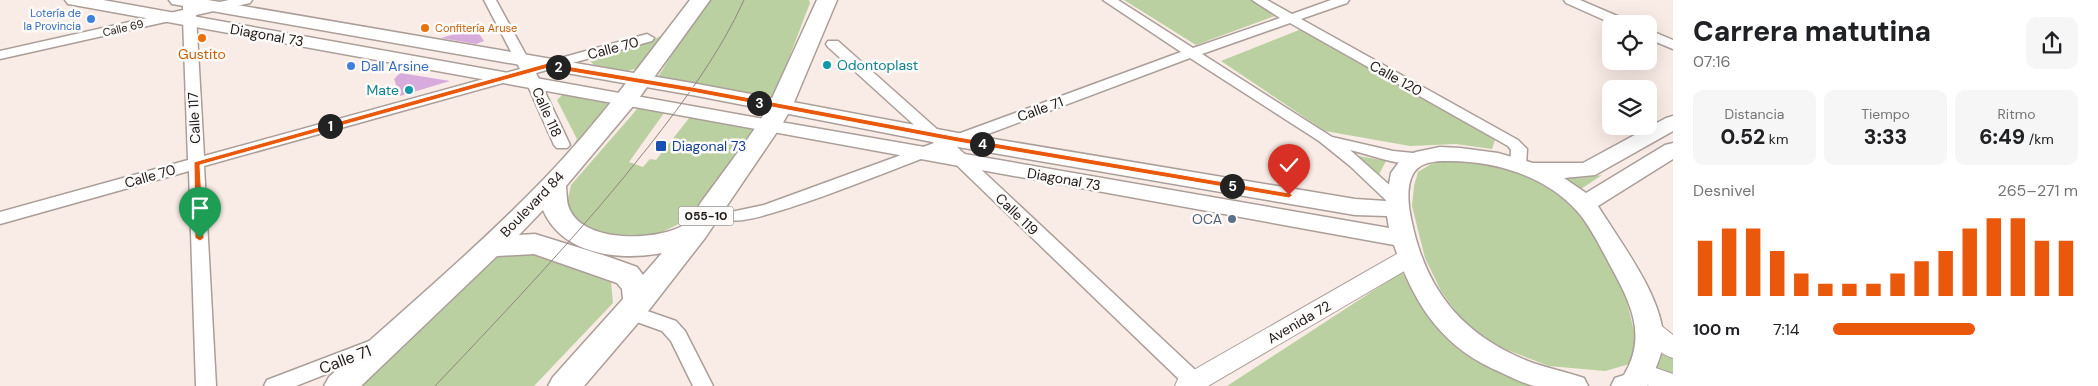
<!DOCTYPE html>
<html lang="es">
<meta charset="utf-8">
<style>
:root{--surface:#fff;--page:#f6f6f6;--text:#202124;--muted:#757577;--accent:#ea580c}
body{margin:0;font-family:"DM Sans",sans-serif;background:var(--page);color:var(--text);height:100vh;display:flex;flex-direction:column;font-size:19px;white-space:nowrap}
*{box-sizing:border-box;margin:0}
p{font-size:16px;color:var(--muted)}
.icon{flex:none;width:28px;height:28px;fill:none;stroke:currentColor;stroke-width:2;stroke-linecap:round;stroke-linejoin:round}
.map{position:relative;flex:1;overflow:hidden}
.sheet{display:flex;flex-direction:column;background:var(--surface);width:425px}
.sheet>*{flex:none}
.buttons{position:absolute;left:1602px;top:15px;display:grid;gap:10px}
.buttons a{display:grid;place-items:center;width:55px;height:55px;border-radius:10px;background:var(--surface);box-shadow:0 5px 20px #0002;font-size:25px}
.pin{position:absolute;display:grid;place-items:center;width:42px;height:42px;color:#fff;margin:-51px -21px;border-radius:50% 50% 50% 0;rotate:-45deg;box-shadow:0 0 5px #0007}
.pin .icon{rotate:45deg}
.km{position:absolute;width:25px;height:25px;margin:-12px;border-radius:50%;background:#222;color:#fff;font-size:14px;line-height:25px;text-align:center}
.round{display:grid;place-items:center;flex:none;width:52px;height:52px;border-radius:10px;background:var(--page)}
.head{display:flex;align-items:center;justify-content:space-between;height:85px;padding:0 20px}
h1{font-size:28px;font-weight:800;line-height:38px}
.figures{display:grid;grid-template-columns:repeat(3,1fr);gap:8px;height:85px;padding:5px 20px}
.figures div{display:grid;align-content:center;border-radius:10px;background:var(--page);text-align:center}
.figures b{font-size:21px;font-weight:800}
.figures small{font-size:14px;font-weight:400}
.figures p{font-size:14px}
.chart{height:140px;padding:10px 20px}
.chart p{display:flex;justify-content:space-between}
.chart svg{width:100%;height:90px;margin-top:5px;stroke:var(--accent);stroke-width:6}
ul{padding:0 20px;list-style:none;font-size:16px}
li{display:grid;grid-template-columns:80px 60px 1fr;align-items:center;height:38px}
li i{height:12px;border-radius:6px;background:var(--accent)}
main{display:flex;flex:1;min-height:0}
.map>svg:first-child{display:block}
</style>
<main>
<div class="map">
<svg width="1673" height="386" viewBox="0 0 1673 386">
<rect width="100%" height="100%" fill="#f9ebe5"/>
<g fill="#bbd0a0">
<polygon points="706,0 809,0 810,3 774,97 658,77"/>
<polygon points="1124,0 1254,0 1280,14 1196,45"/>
<polygon points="1304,28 1495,140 1492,149 1456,144 1410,146 1325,131 1221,61"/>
<polygon points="663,35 638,68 624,72 596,68 589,59 650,41"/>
<polygon points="569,94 602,98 609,106 571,150 577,139 557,100 562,95"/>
<polygon points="638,108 664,113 629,162 643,167 650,159 656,160 690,117 756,130 687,220 658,234 617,238 590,231 573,219 567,204 571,185"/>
<polygon points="1343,153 1386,161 1376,180"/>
<path d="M 1449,159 C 1492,160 1540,173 1571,204 C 1585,218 1596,237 1605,254 C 1610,263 1616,272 1620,281 C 1631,307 1632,335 1644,360 L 1605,371 L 1549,366 L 1497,346 L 1462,320 L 1441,291 L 1425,258 L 1412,206 L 1414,186 L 1418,172 L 1431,164 Z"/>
<polygon points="1558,173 1579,178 1602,175 1581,189 1576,188 1555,174"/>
<polygon points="521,250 611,282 613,303 534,386 356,386 495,256"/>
<polygon points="1402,272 1424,309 1550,386 1227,386"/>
<polygon points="1652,332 1673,350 1673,383 1644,373"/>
</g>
<g fill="#d7abdb">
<polygon points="475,28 484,41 476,44 441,38"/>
<polygon points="400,73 450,81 400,96 394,79"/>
</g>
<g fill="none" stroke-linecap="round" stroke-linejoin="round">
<g stroke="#ab9e99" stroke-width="3">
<g id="minor">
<polygon points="183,0 195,0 196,7 229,0 252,0 250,3 196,15 204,156 520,69 484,0 496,0 532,66 647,34 654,38 652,41 536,73 570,145 567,148 557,148 554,145 524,77 204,166 216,386 196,386 189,171 0,224 0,212 188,160 183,18 0,59 0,51 183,10"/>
<path d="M 1103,0 L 1118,0 L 1193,48 L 1280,18 L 1252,0 L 1267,0 L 1292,14 L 1331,0 L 1349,0 L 1347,3 L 1301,19 L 1518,140 L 1527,149 L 1526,165 L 1524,169 L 1512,169 L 1510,165 L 1511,150 L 1508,146 L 1290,23 L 1202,54 L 1332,137 L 1393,151 L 1423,154 L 1426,158 L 1423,162 C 1401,168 1372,155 1350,150 L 1403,197 L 1405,201 L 1403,205 L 1397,207 L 1391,205 L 1350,166 L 1319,141 L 1190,58 L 956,146 L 1206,380 L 1209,386 L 1186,386 L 942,151 C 908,163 756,227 731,220 L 729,216 L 731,212 L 764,205 L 934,143 L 828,47 L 826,44 L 828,41 L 838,41 L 947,138 L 1181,52 Z"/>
<polygon points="1564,0 1580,0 1629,21 1630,24 1613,24 1566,3"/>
<polygon points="1649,30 1673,40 1673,49 1649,39"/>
<polygon points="630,305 676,321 685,331 713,386 693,386 671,341 662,331 623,317 621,312 623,307"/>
<polygon points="372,340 379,343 382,348 379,353 296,386 264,386 267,380"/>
</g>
</g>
<g stroke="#ab9e99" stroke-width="2">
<g id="tertiary">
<polygon points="1410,249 1418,251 1421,257 1418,263 1208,386 1175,386 1178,379 1402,251"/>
<path d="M 1651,321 L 1659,324 L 1673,335 L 1673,358 C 1660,354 1646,342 1639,330 L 1643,324 Z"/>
<polygon points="1641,363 1673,374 1673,386 1649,386 1632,380 1629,373 1632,366"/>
</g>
</g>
<g stroke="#ab9e99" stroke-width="3">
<path id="secondary" d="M 65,0 L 103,0 L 769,120 L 1389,228 L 1387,216 L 1355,215 L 958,147 L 692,95 L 178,5 L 172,4 L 169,0 L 208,0 L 692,83 L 958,133 L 1355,199 L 1386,201 L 1391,173 L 1402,158 L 1416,152 L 1440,147 L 1460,148 L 1498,153 L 1533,163 L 1583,163 L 1666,118 L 1673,116 L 1673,131 L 1595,175 L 1564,178 L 1586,193 L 1665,145 L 1673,143 L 1673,159 L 1598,206 C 1620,242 1666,301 1663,343 C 1661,359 1654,372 1647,386 L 1611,386 L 1615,378 L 1624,375 C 1648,335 1630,302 1610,265 C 1602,250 1589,224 1577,211 C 1546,176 1495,161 1450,161 C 1440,161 1426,161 1418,168 C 1405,178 1408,205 1411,218 C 1425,291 1464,337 1533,363 C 1550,369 1567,372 1584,378 L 1588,386 C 1571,386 1551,386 1534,386 C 1523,383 1512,378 1502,373 C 1442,348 1414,305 1394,245 L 74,5 L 68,4 Z"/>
</g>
<g stroke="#ab9e99" stroke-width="3">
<path id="trunk" d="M 690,0 L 710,0 L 634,105 L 566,186 C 567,196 566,204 571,212 C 588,243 657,241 684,225 C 691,220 697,208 702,201 C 721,175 740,150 758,124 L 768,107 L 817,0 L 837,0 L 792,107 L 781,126 L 705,238 L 649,310 L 584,386 L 548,386 L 553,377 L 623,299 L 622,289 L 617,283 L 534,254 L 497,256 L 361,386 L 324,386 L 329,377 C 401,312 476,249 544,179 C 597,124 643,61 690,0 ZM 543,210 C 562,255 620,261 662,253 L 643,275 L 637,267 L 609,257 L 535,234 L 519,235 Z"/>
</g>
<use href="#minor" fill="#fff" fill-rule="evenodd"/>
<use href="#tertiary" fill="#fff" fill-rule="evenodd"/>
<use href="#secondary" fill="#fff" fill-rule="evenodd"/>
<use href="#trunk" fill="#fff" fill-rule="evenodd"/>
<path stroke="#8f8581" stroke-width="1" d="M 435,386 C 509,308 583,230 649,146 C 685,100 720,53 744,0"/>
</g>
<polygon fill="#ea580c" stroke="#fff" points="548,63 692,87 958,137 1289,193 1293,195 1289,198 958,142 692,92 548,68 200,165 204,238 200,241 195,238 194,162"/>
<g fill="#3f7fe0" stroke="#fdfbf9" stroke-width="2">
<circle cx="91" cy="19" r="5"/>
<circle cx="351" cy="66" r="5"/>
</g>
<g fill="#e8710a" stroke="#fdfbf9" stroke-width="2">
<circle cx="425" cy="28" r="5"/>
<circle cx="202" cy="38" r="5"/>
</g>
<g fill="#0f9aa8" stroke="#fdfbf9" stroke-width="2">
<circle cx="827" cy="65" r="5"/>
<circle cx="409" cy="90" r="5"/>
</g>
<rect fill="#1a4fb4" stroke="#fdfbf9" stroke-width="2" x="655" y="140" width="12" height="12" rx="2.5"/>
<circle fill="#5c6f8a" stroke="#fdfbf9" stroke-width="2" cx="1232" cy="219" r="5"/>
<g text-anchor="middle" stroke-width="5" stroke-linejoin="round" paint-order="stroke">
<g font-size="11" fill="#366cbe" stroke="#fdfbf9" text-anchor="end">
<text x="81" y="17">Lotería de<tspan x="81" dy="13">la Provincia</tspan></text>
</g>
<g font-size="11" fill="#1e1a18" stroke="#fdfbf9">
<text transform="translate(123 28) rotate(-13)" y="4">Calle 69</text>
</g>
<g font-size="11" fill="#c56008" stroke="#fdfbf9" text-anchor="start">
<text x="435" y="32">Confitería Aruse</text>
</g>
<rect fill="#fdfbf9" stroke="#615e5c" stroke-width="1" x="678.5" y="206.5" width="55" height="19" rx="4"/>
<g font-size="12" font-weight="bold" fill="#1e1a18">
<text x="706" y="220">055-10</text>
</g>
<g font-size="14" fill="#1e1a18" stroke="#fdfbf9">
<text transform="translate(267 35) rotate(10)" y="5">Diagonal 73</text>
<text transform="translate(613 48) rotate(-15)" y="5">Calle 70</text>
<text transform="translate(1396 78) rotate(29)" y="5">Calle 120</text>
<text transform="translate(1040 109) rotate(-20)" y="5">Calle 71</text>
<text transform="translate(547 112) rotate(66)" y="5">Calle 118</text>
<text transform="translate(194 118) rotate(-93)" y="5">Calle 117</text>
<text transform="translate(150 176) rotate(-16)" y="5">Calle 70</text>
<text transform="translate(1064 179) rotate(10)" y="5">Diagonal 73</text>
<text transform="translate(532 204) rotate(-46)" y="5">Boulevard 84</text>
<text transform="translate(1017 214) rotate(44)" y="5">Calle 119</text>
<text transform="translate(1299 322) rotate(-30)" y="5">Avenida 72</text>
</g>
<g font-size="14" fill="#c56008" stroke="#fdfbf9">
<text x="202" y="59">Gustito</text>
</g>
<g font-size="14" fill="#0d838f" stroke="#fdfbf9" text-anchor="start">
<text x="837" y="70">Odontoplast</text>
<text x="399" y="95" text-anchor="end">Mate</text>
</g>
<g font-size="14" fill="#366cbe" stroke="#fdfbf9" text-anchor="start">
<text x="361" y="71">Dall Arsine</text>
</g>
<g font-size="14" fill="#164399" stroke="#fdfbf9" text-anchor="start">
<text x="672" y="151">Diagonal 73</text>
</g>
<g font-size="14" fill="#4e5e75" stroke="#fdfbf9" text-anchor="end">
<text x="1222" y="224">OCA</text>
</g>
<g font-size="16" fill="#1e1a18" stroke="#fdfbf9">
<text transform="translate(345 359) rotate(-21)" y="6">Calle 71</text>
</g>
</g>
</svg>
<div class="buttons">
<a><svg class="icon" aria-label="locate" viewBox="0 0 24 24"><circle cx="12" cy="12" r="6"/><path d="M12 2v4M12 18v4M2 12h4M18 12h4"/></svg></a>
<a><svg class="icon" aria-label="layers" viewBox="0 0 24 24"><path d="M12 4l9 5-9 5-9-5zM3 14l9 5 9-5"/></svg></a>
</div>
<div class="pin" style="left:200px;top:238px;background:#1e9e55"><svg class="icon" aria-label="arrive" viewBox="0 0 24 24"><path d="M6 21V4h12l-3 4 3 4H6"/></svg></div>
<div class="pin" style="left:1289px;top:195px;background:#d93025"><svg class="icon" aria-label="check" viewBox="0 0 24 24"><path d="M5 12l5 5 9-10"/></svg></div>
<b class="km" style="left:330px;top:126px">1</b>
<b class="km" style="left:558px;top:67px">2</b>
<b class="km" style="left:759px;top:103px">3</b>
<b class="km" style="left:982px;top:144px">4</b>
<b class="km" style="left:1232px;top:186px">5</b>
</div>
<section class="sheet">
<div class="head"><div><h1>Carrera matutina</h1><p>07:16</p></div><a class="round"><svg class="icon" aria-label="share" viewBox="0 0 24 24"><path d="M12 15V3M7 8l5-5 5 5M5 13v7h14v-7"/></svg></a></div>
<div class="figures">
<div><p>Distancia</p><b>0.52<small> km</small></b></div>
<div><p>Tiempo</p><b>3:33</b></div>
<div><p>Ritmo</p><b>6:49<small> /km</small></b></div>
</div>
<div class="chart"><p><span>Desnivel</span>265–271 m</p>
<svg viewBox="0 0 160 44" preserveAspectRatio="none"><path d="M5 44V17M15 44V11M25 44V11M35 44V22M45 44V33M55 44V38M65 44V38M75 44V38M85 44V33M95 44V27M105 44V22M115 44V11M125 44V6M135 44V6M145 44V17M155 44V17"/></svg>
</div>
<ul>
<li><b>100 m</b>7:14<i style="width:58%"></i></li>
</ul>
</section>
</main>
